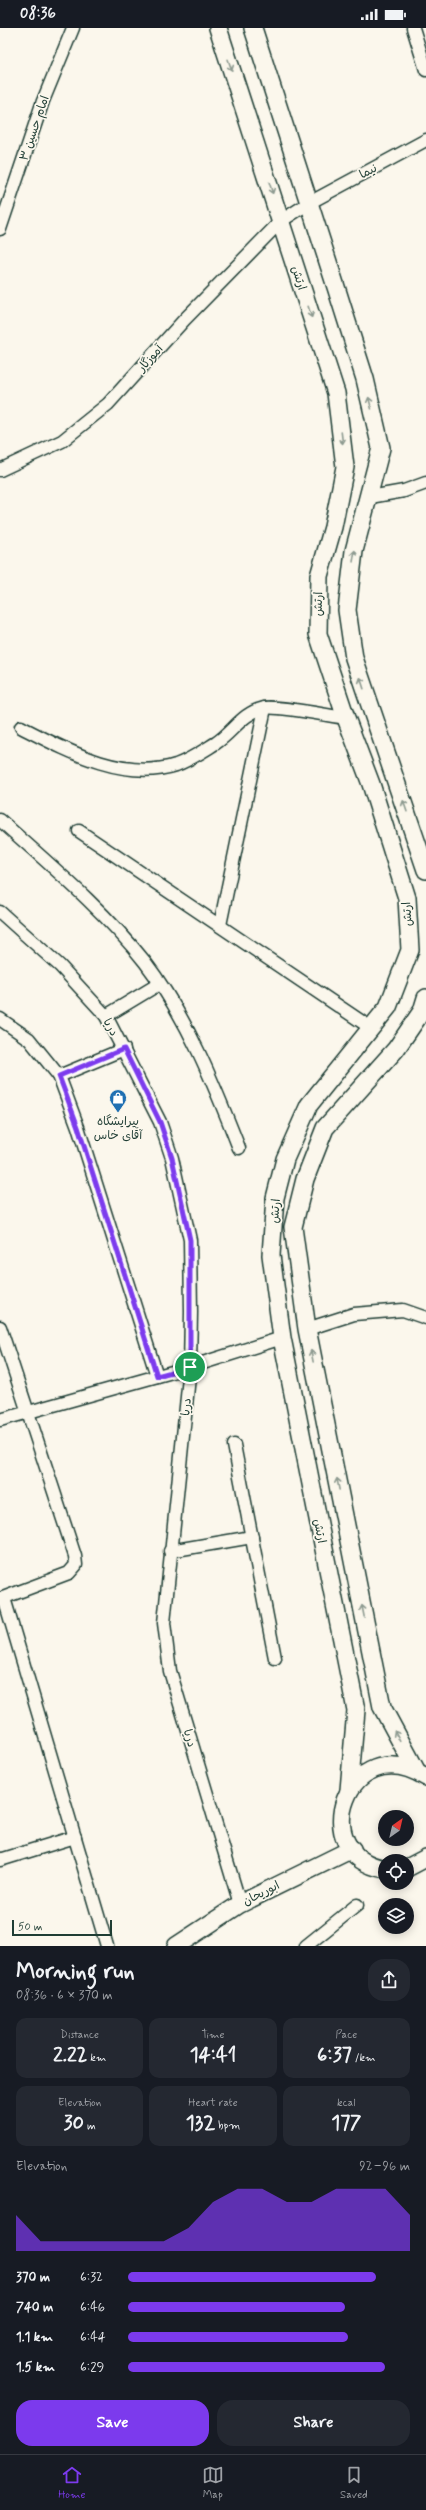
<!DOCTYPE html>
<meta charset="utf-8">
<style>
:root{--surface:#171b24;--page:#242831;--text:#f1f3f6;--muted:#9ea1a6;--line:#363941;--accent:#7c3aed}
body{margin:0;font-family:Mynerve,"Playpen Sans Arabic",sans-serif;background:var(--page);color:var(--text);height:100vh;display:flex;flex-direction:column;font-size:15px;white-space:nowrap}
*{box-sizing:border-box;margin:0}
p{font-size:13px;color:var(--muted)}
.icon{flex:none;width:22px;height:22px;fill:none;stroke:currentColor;stroke-width:2;stroke-linecap:round;stroke-linejoin:round}
.map{position:relative;height:1918px;overflow:hidden}
.side{display:flex;flex-direction:column;background:var(--surface);flex:1}
.side>*{flex:none}
.needle{width:26px;rotate:34deg}
.tools{position:absolute;left:378px;top:1782px;display:grid;gap:8px}
.tools a{display:grid;place-items:center;width:36px;height:36px;border-radius:50%;background:var(--surface);box-shadow:0 2px 10px #0003;font-size:20px}
.scale{position:absolute;left:12px;bottom:10px;width:100px;box-sizing:border-box;padding-left:4px;border:2px solid #1f3d34;border-top:0;font-size:11px;line-height:14px;white-space:nowrap;color:#1f3d34;-webkit-text-stroke:3px #fbf7ec;paint-order:stroke}
.pin{position:absolute;display:grid;place-items:center;width:34px;height:34px;color:#fff;margin:-17px;border:2px solid #fff;border-radius:50%;box-shadow:0 1px 4px #0007}
.round{display:grid;place-items:center;flex:none;width:42px;height:42px;border-radius:16px;background:var(--page)}
.overview{display:flex;align-items:center;justify-content:space-between;height:68px;padding:0 16px}
h1{font-size:22px;font-weight:700;line-height:30px}
.stats{display:grid;grid-template-columns:repeat(3,1fr);gap:6px;height:68px;padding:4px 16px}
.stats div{display:grid;align-content:center;border-radius:10px;background:var(--page);text-align:center}
.stats b{font-size:20px;font-weight:700}
.stats small{font-size:11px;font-weight:400}
.stats p{font-size:11px}
.chart{height:112px;padding:8px 16px}
.chart p{display:flex;justify-content:space-between}
.chart svg{width:100%;height:72px;margin-top:4px;fill:var(--accent);opacity:.7}
.cta{display:flex;gap:8px;margin-top:auto;padding:8px 16px}
.cta a{flex:1;height:46px;border-radius:16px;background:var(--accent);color:#fff;font-size:16px;font-weight:700;line-height:46px;text-align:center}
.cta a+a{background:var(--page);color:var(--text)}
ul{padding:0 16px;list-style:none;font-size:13px}
li{display:grid;grid-template-columns:64px 48px 1fr;align-items:center;height:30px}
li i{height:10px;border-radius:5px;background:var(--accent)}
.status{display:flex;justify-content:space-between;align-items:center;height:28px;padding:0 20px;background:var(--surface);direction:ltr}
.status svg{height:11px;fill:currentColor}
.menu{display:flex;justify-content:space-around;align-items:center;height:56px;border-top:1px solid var(--line);background:var(--surface);font-size:11px;color:var(--muted)}
.menu a{display:grid;justify-items:center;gap:2px}
.menu .current{color:var(--accent)}
.map>svg:first-child{display:block}
</style>
<div class="status"><b>08:36</b><svg viewBox="0 0 49 12"><path d="M0 12V9h3v3zM5 12V6h3v6zM10 12V3h3v9zM15 12V0h3v12zM26 1h20v11H26zM47 4h2v5h-2z"/></svg></div>
<div class="map">
<svg width="426" height="1918" viewBox="0 0 426 1918">
<rect width="100%" height="100%" fill="#fbf7ec"/>
<filter id="ink" filterUnits="userSpaceOnUse"><feTurbulence type="fractalNoise" baseFrequency=".025" numOctaves="2"/><feDisplacementMap in="SourceGraphic" scale="8" xChannelSelector="R" yChannelSelector="G"/><feConvolveMatrix kernelMatrix="1 2 1 2 8 2 1 2 1" color-interpolation-filters="sRGB"/></filter>
<g filter="url(#ink)">
<g fill="none" stroke-linecap="round" stroke-linejoin="round">
<g stroke="#1f3d34" stroke-width="15">
<g id="street">
<polyline points="413,0 426,42"/>
<polyline points="0,201 43,73 73,0"/>
<polyline points="0,442 62,413 108,376 185,291 281,193 309,175 426,112"/>
<polyline points="370,469 404,463 426,455"/>
<path d="M 21,699 C 66,722 123,754 176,737 C 190,732 203,723 216,715 C 233,704 242,685 264,680 C 276,677 330,688 346,690"/>
<path d="M 0,792 C 50,837 103,881 145,934 C 187,989 214,1056 239,1120"/>
<polyline points="79,803 371,1000"/>
<polyline points="0,884 60,938 106,988 160,1094 172,1130 190,1212 191,1284 190,1339 164,1595 170,1643 240,1876"/>
<polyline points="220,897 265,680"/>
<polyline points="106,988 159,956"/>
<polyline points="0,991 29,1011 59,1048 78,1099 157,1348"/>
<polyline points="59,1048 124,1021"/>
<polyline points="0,1299 75,1528 76,1537 69,1545 0,1571"/>
<polyline points="307,1301 354,1286 403,1282 426,1290"/>
<polyline points="0,1392 190,1339 282,1310"/>
<polyline points="234,1417 275,1630"/>
<polyline points="170,1523 252,1509"/>
<polyline points="4,1570 107,1918"/>
<polyline points="0,1832 75,1809"/>
<polyline points="306,1918 357,1877"/>
</g>
</g>
<g stroke="#1f3d34" stroke-width="20">
<g id="secondary">
<polyline points="218,0 336,365 345,439 333,499 319,548 318,606 346,690 371,756 407,870 410,922 388,979 309,1077 285,1131 275,1170 271,1227 282,1310 356,1682 349,1762"/>
<polyline points="253,0 336,259 365,351 381,420 354,523 347,582 354,630 426,842"/>
<polyline points="416,1742 382,1679 307,1301 293,1199 305,1151 325,1100 396,1021 422,983 426,970"/>
<polyline points="407,1840 426,1830"/>
<path d="M 385,1841 C 304,1827 347,1700 426,1749"/>
<polyline points="176,1918 240,1876 352,1821"/>
</g>
</g>
<use href="#street" stroke="#fbf7ec" stroke-width="12"/>
<use href="#secondary" stroke="#fbf7ec" stroke-width="17"/>
</g>
<defs><path id="oneway-shaft" d="M-6 0H5M1.5-3L5.5 0L1.5 3" fill="none" stroke-width="1.6" stroke-linecap="round" stroke-linejoin="round"/></defs>
<g stroke="#8d9a90">
<use href="#oneway-shaft" transform="translate(230 37) rotate(71)"/>
<use href="#oneway-shaft" transform="translate(271 160) rotate(72)"/>
<use href="#oneway-shaft" transform="translate(310 284) rotate(72)"/>
<use href="#oneway-shaft" transform="translate(370 375) rotate(-104)"/>
<use href="#oneway-shaft" transform="translate(342 410) rotate(83)"/>
<use href="#oneway-shaft" transform="translate(354 528) rotate(-81)"/>
<use href="#oneway-shaft" transform="translate(362 655) rotate(-108)"/>
<use href="#oneway-shaft" transform="translate(405 778) rotate(-109)"/>
<use href="#oneway-shaft" transform="translate(312 1328) rotate(-101)"/>
<use href="#oneway-shaft" transform="translate(338 1456) rotate(-101)"/>
<use href="#oneway-shaft" transform="translate(363 1583) rotate(-101)"/>
<use href="#oneway-shaft" transform="translate(397 1708) rotate(-118)"/>
</g>
</g>
<g fill="none" stroke-linecap="round" stroke-linejoin="round" filter="url(#ink)">
<g stroke="#fff" stroke-width="8">
<polygon id="route" points="124,1021 160,1094 172,1130 190,1212 190,1339 157,1348 78,1099 59,1048"/>
</g>
<use href="#route" stroke="#7c3aed" stroke-width="5"/>
</g>
<defs>
<g id="shop-pin" transform="scale(0.9)"><path d="M0 17L-7.5 6A9.5 9.5 0 1 1 7.5 6Z" fill="#1f6fb2" stroke="#fbf7ec"/><path d="M-5-2.5h2.3a2.7 3.5 0 0 1 5.4 0H5L5.5 6h-11ZM-1.5-2.5h3a1.5 2.3 0 0 0-3 0Z" fill="#fff"/></g>
</defs>
<g fill-rule="evenodd">
<use href="#shop-pin" x="118" y="1070"/>
</g>
<g text-anchor="middle" stroke-width="3.5" stroke-linejoin="round" paint-order="stroke">
<g font-size="12" fill="#1f3d34" stroke="#fbf7ec">
<text transform="translate(34 100) rotate(-71)" y="4">امام حسین ۳</text>
<text transform="translate(368 143) rotate(-28)" y="4">نیما</text>
<text transform="translate(299 250) rotate(72)" y="4">ارتش</text>
<text transform="translate(150 330) rotate(-48)" y="4">آموزگار</text>
<text transform="translate(318 576) rotate(-89)" y="4">ارتش</text>
<text transform="translate(407 886) rotate(-94)" y="4">ارتش</text>
<text transform="translate(111 999) rotate(60)" y="4">دریا</text>
<text transform="translate(275 1183) rotate(-85)" y="4">ارتش</text>
<text transform="translate(186 1379) rotate(-84)" y="4">دریا</text>
<text transform="translate(320 1503) rotate(79)" y="4">ارتش</text>
<text transform="translate(190 1710) rotate(73)" y="4">دریا</text>
<text transform="translate(261 1865) rotate(-27)" y="4">ابوریحان</text>
</g>
<g font-size="12" fill="#1f3d34" stroke="#fbf7ec">
<text x="118" y="1097">پیرایشگاه<tspan x="118" dy="14">آقای خاس</tspan></text>
</g>
</g>
</svg>
<div class="tools">
<a><svg class="needle" viewBox="-14 -14 28 28"><path d="M0-13l5 13h-10z" fill="#e53935"/><path d="M0 13l5-13h-10z" fill="#9ea1a6"/></svg></a>
<a><svg class="icon" aria-label="locate" viewBox="0 0 24 24"><circle cx="12" cy="12" r="6"/><path d="M12 2v4M12 18v4M2 12h4M18 12h4"/></svg></a>
<a><svg class="icon" aria-label="layers" viewBox="0 0 24 24"><path d="M12 4l9 5-9 5-9-5zM3 14l9 5 9-5"/></svg></a>
</div>
<div class="scale">50 m</div>
<div class="pin" style="left:190px;top:1339px;background:#1e9e55"><svg class="icon" aria-label="arrive" viewBox="0 0 24 24"><path d="M6 21V4h12l-3 4 3 4H6"/></svg></div>
</div>
<section class="side">
<div class="overview"><div><h1>Morning run</h1><p>08:36 · 6 × 370 m</p></div><a class="round"><svg class="icon" aria-label="share" viewBox="0 0 24 24"><path d="M12 15V3M7 8l5-5 5 5M5 13v7h14v-7"/></svg></a></div>
<div class="stats">
<div><p>Distance</p><b>2.22<small> km</small></b></div>
<div><p>Time</p><b>14:41</b></div>
<div><p>Pace</p><b>6:37<small> /km</small></b></div>
</div>
<div class="stats">
<div><p>Elevation</p><b>30<small> m</small></b></div>
<div><p>Heart rate</p><b>132<small> bpm</small></b></div>
<div><p>kcal</p><b>177</b></div>
</div>
<div class="chart"><p><span>Elevation</span>92–96 m</p>
<svg viewBox="0 0 160 44" preserveAspectRatio="none"><path d="M0 44V22L10 38L20 38L30 38L40 38L50 38L60 38L70 30L80 14L90 6L100 6L110 14L120 14L130 6L140 6L150 6L160 22V44z"/></svg>
</div>
<ul>
<li><b>370 m</b>6:32<i style="width:88%"></i></li>
<li><b>740 m</b>6:46<i style="width:77%"></i></li>
<li><b>1.1 km</b>6:44<i style="width:78%"></i></li>
<li><b>1.5 km</b>6:29<i style="width:91%"></i></li>
</ul>
<div class="cta"><a>Save</a><a>Share</a></div>
</section>
<nav class="menu">
<a class="current"><svg class="icon" aria-label="home" viewBox="0 0 24 24"><path d="M3 11l9-7 9 7M6 9v11h12V9"/></svg>Home</a>
<a><svg class="icon" aria-label="map" viewBox="0 0 24 24"><path d="M3 6l6-2 6 2 6-2v14l-6 2-6-2-6 2zM9 4v14M15 6v14"/></svg>Map</a>
<a><svg class="icon" aria-label="saved" viewBox="0 0 24 24"><path d="M7 4h10v16l-5-4-5 4z"/></svg>Saved</a>
</nav>
